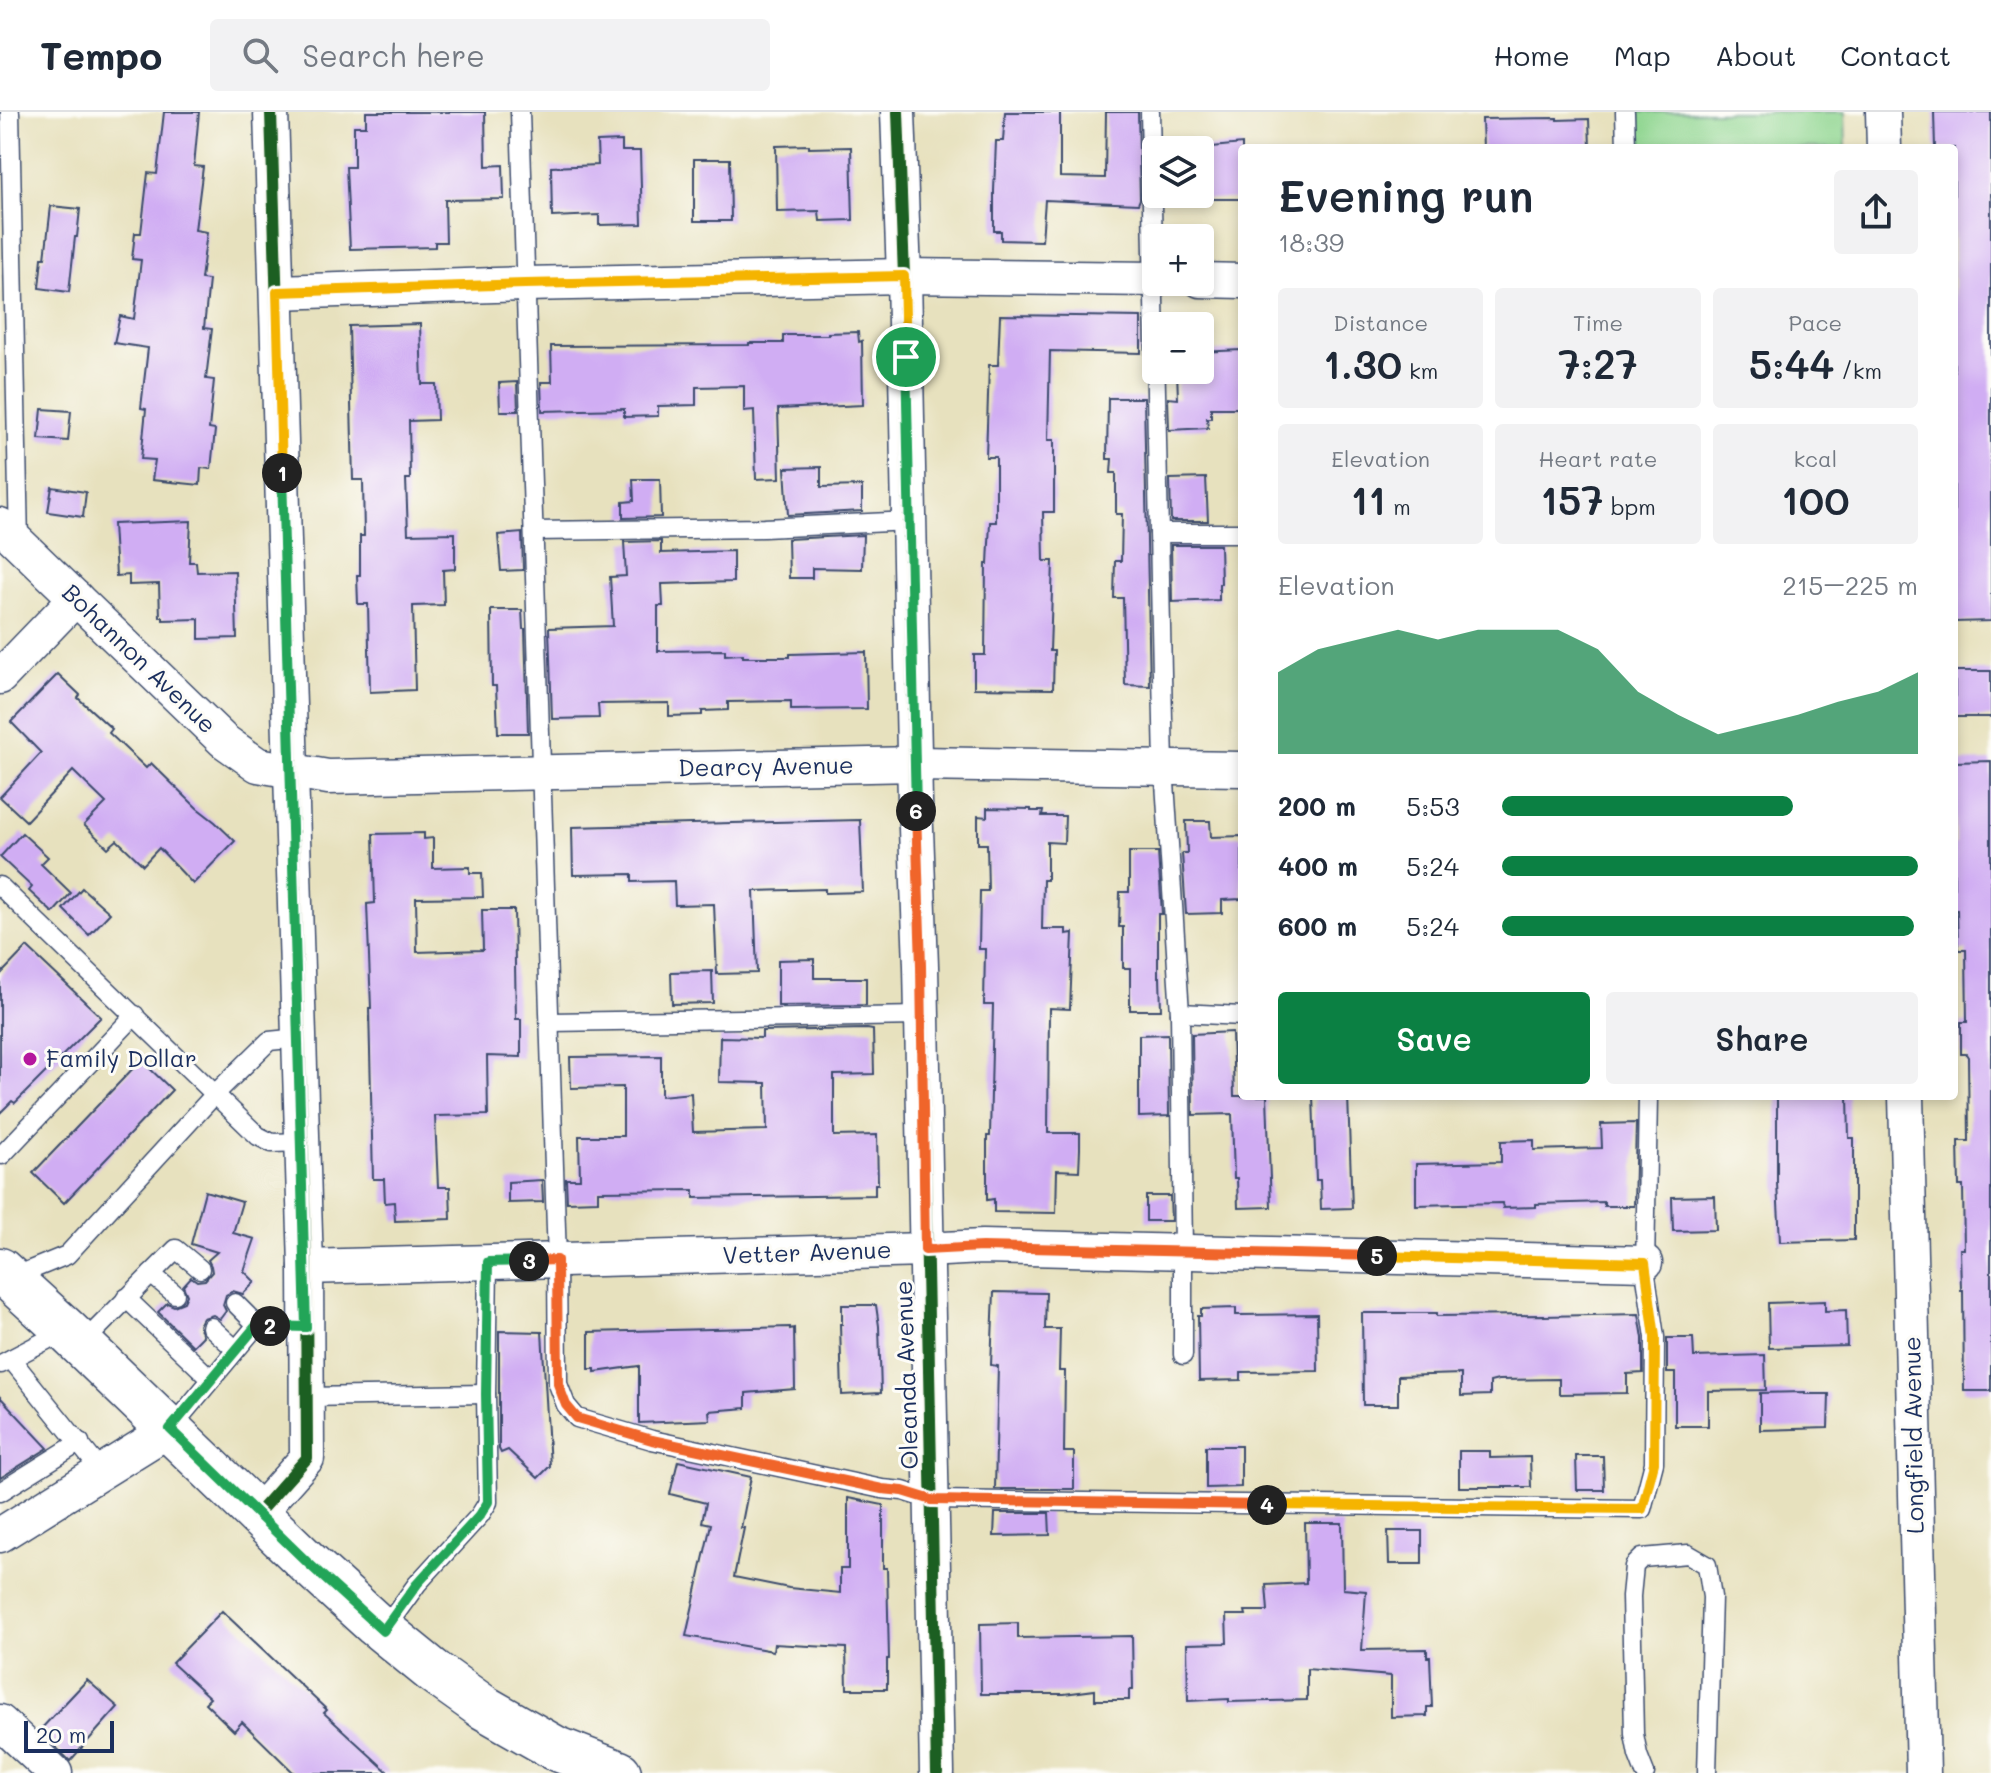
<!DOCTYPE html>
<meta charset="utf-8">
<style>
:root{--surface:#fff;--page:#f2f2f3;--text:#1f2937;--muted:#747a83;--line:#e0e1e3;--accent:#0b8043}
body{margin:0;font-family:Mali,sans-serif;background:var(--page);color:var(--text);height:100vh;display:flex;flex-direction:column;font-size:30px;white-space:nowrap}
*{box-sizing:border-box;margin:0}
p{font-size:26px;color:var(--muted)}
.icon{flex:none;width:44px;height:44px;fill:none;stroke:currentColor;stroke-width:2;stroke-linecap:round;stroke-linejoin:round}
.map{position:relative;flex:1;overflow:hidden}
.sheet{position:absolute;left:1238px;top:32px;width:720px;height:956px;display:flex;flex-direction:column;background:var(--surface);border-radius:8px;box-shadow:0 4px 12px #0003}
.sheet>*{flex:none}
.controls{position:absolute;left:1142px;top:24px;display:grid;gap:16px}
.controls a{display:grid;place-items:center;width:72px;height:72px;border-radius:8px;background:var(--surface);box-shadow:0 4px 12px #0003;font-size:40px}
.scale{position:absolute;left:24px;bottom:20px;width:90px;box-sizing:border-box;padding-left:8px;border:4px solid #1b2f5e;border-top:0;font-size:22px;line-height:28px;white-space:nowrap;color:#1b2f5e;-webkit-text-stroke:6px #fdfcf7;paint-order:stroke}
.pin{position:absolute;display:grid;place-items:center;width:68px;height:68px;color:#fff;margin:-34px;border:4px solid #fff;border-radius:50%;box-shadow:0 2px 8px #0007}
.km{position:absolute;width:40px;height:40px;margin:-20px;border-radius:50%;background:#222;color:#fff;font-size:22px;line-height:40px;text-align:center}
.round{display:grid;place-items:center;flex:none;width:84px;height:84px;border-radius:8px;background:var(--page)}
.head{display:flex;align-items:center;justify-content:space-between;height:136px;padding:0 40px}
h1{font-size:44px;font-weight:600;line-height:60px}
.stats{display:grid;grid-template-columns:repeat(3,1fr);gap:12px;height:136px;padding:8px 40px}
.stats div{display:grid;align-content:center;border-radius:8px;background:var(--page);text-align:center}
.stats b{font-size:40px;font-weight:600}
.stats small{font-size:22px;font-weight:400}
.stats p{font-size:22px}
.chart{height:224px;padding:16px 40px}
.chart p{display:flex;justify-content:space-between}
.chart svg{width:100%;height:144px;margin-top:8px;fill:var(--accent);opacity:.7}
.cta{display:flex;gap:16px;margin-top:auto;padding:16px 40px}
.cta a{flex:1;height:92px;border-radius:8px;background:var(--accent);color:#fff;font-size:32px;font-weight:600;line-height:92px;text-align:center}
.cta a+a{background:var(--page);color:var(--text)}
ul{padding:0 40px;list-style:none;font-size:26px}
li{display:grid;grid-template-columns:128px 96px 1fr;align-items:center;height:60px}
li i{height:20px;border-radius:10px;background:var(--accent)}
header{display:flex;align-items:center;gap:48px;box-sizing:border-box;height:112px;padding:0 40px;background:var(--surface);border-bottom:2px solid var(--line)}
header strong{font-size:38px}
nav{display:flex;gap:44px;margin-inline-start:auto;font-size:28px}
.search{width:560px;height:72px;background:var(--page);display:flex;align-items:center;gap:20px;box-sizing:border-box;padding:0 28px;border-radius:8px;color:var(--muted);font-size:30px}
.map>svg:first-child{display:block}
</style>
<header>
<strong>Tempo</strong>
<div class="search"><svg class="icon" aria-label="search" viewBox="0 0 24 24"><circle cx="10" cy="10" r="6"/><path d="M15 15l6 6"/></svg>Search here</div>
<nav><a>Home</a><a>Map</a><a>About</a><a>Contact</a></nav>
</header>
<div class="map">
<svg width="1991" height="1661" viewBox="0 0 1991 1661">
<rect width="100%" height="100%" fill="#fdfcf7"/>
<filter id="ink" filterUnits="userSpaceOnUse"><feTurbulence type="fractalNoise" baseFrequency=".0125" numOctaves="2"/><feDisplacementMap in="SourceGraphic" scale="16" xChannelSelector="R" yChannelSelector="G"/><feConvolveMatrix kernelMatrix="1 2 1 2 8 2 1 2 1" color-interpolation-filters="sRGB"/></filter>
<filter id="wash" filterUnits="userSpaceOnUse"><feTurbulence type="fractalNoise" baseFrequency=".006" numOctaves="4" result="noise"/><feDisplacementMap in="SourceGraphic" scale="32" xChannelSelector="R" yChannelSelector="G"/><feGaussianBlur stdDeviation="1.8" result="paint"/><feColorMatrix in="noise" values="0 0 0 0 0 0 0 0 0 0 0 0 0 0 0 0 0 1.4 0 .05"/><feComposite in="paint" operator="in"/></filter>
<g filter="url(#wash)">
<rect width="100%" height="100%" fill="#e7e1be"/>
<polygon fill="#8ed58f" stroke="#548276" stroke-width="2" points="1637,0 1845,0 1846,36 1638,36"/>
<g id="blocks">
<g fill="#d0adf3">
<polygon points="164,0 199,0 194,54 203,55 195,118 207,120 201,167 209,168 204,216 212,217 206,267 214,268 209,317 215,318 211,357 201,356 200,373 152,368 155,348 141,347 146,297 141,296 148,236 114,231 120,204 134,207 141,148 132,147 135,121 141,121 148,61 157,62"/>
<polygon points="366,0 485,0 486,54 503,53 504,87 445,88 446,130 435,130 435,135 350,137 346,55 354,55 354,14 366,14"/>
<polygon points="1005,0 1060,0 1060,65 1105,66 1106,0 1138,0 1140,87 1138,92 1045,88 1042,129 1001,128 1001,119 994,119 994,79 996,29 1003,29"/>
<polygon points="1934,0 1991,0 1991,509 1954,510 1954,36 1935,36"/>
<polygon points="1557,6 1557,8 1589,7 1590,36 1483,36 1482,7"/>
<polygon points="622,29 622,39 640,39 642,112 599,113 599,103 552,105 551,55 598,53 597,30"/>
<polygon points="1242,32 1242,87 1164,87 1164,82 1200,82 1200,38 1163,38 1163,34 1212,35"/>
<polygon points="809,33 809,36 851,35 853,108 820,109 819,99 777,100 776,34"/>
<polygon points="694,47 730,47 731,109 694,109"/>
<polygon points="51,94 80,97 77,125 75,125 69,180 39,176 42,146 45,146"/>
<polygon points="1000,203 1141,205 1141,241 1050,239 1048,328 1054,328 1054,400 1043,400 1044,449 1053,449 1050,539 1054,539 1053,577 974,576 974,543 985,543 986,452 988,452 990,410 996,410 996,345 986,345 989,253 998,253"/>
<polygon points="420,212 422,272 436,272 437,308 409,309 410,367 406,367 408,422 455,421 455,457 443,458 444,493 413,494 415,578 370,580 368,492 358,492 357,463 360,463 360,424 364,424 363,368 353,368 349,214"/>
<polygon points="858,220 859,230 862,229 863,293 778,297 780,366 756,367 754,298 744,299 744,274 696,275 696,293 658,294 658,304 624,305 624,297 542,299 541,270 552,270 551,234 749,233 749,231 783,231 783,223 828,223 828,221"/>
<polygon points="1241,238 1242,296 1211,296 1211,306 1207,306 1208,316 1169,318 1168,286 1178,287 1177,258 1200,258 1200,240"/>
<polygon points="517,270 518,299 500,299 499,271"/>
<polygon points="1108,286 1144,286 1150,574 1125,573 1123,486 1114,486 1115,449 1121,449 1122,402 1116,402 1116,361 1111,361 1112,347 1107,347"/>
<polygon points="42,297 71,299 68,329 39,327"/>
<polygon points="821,355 821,375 862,374 862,399 788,403 785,356"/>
<polygon points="1206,366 1208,409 1171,409 1170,367"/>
<polygon points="633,367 660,367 661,405 623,406 623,390 634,389"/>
<polygon points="52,375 86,380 83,405 48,400"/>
<polygon points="191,409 189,450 196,450 197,460 235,459 237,526 199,527 199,507 163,508 163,505 160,505 159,472 129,473 129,463 116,464 113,412"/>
<polygon points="522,421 523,458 501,459 498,423"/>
<polygon points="863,423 862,457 812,456 812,466 789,466 788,427"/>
<polygon points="661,429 661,441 733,439 733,470 662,472 663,494 658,494 658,539 725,538 725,543 743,542 743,545 790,545 790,542 866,540 867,597 791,598 791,589 728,590 728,598 702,599 702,603 669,604 669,591 598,592 599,606 552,607 549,516 613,514 610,465 626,464 624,430"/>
<polygon points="1171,433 1220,433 1221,472 1219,472 1219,488 1172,490"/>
<polygon points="491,498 522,498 523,517 525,517 528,621 498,621 496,574 492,574"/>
<rect x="1955" y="559" width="36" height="46"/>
<polygon points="58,562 80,583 78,586 112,617 109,621 146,656 151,651 197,696 215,710 235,729 193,772 159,736 143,753 117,728 108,736 84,713 106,691 73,659 26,709 0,685 41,641 11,610"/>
<polygon points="1991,649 1991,1279 1964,1279 1963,1178 1961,1178 1960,1137 1964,1137 1963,1074 1959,1074 1958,1029 1969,1029 1968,945 1966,942 1961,942 1961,910 1967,910 1966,838 1958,838 1957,798 1954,798 1954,732 1956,732 1954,650"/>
<polygon points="987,696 1031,697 1031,699 1043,699 1042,704 1065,704 1064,731 1047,730 1047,768 1043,768 1042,817 1066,817 1066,822 1073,821 1070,897 1049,896 1048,1021 1080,1021 1080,1037 1079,1059 1057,1058 1056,1101 994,1100 994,1087 987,1088 987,1024 990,1024 993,893 984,893 985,837 979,837 980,779 988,779 987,732 978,732 978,704 987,705"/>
<polygon points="860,708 863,780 825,781 825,777 754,779 757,861 717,862 714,792 675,793 674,769 632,770 632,762 573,763 572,715"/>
<polygon points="1186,709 1210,709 1211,725 1242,724 1242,787 1222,788 1222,801 1186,802 1182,741 1187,741"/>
<polygon points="22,721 48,745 41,752 71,781 53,801 29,779 32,775 0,745"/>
<polygon points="424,721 424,727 433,726 433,756 470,755 470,761 482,761 483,785 416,786 417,840 483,838 482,798 514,798 516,907 521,907 521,945 487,944 488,1003 435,1004 438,1075 450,1075 451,1107 395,1109 394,1090 385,1091 384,1067 373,1067 369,896 371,896 367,792 375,791 373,722"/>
<polygon points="1129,740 1158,740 1162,802 1158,802 1158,865 1160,865 1161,898 1130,898 1130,856 1123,856 1123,815 1119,815 1120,780 1129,780"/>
<polygon points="82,776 110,801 89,823 63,797"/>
<polygon points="27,835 101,905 15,991 12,989 0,1001 0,863"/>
<polygon points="814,847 814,866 866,866 866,893 778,894 778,848"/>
<polygon points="712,859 713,891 672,892 671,860"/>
<polygon points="867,917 873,918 874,962 834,963 834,1024 877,1023 878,1072 875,1072 875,1083 694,1086 694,1078 598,1079 598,1089 567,1090 566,1067 580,1067 579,1024 623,1024 623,975 571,976 570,945 661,944 661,984 691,981 693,1020 767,1018 766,971 719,970 720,925 762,926 762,919"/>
<polygon points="1232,920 1234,984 1267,984 1271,1095 1238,1096 1237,1066 1234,1066 1232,1002 1193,1003 1192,922"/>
<polygon points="1168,922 1169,1004 1139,1005 1139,923"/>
<polygon points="141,948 172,978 64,1091 33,1061"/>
<polygon points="1313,984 1348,984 1352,1096 1321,1097 1320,1068 1316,1068"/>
<polygon points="1777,984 1848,984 1849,1026 1854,1026 1854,1128 1780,1130 1777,1071"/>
<polygon points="1636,1011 1634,1094 1604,1094 1604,1090 1572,1091 1536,1092 1536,1095 1503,1096 1502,1091 1416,1093 1416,1052 1501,1050 1501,1029 1534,1028 1534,1038 1602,1036 1601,1012"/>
<polygon points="542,1068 543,1090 508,1091 508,1070"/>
<polygon points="205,1079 242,1090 233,1121 255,1127 244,1159 255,1170 243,1182 233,1179 226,1183 223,1193 226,1199 220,1207 213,1203 203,1206 199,1213 203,1224 193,1234 158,1200 167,1191 174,1194 184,1190 187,1183 183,1174 191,1165 197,1169 205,1168 212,1160 211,1154 208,1148 217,1140 191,1132"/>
<polygon points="1146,1084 1170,1084 1171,1109 1146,1109"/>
<polygon points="1715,1084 1716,1118 1673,1119 1672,1085"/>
<polygon points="994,1180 1046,1181 1045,1217 1060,1217 1059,1259 1065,1259 1064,1340 1074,1340 1074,1377 995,1377 998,1254 991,1253"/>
<polygon points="1825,1189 1825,1199 1846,1198 1847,1234 1769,1236 1768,1191"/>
<polygon points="842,1193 876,1193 879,1214 881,1281 842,1283 840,1212 842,1212"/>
<polygon points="1236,1196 1236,1203 1240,1203 1317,1202 1318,1259 1241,1260 1241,1268 1199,1269 1198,1204 1201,1204 1201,1197"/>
<polygon points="1362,1201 1437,1201 1437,1204 1544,1203 1544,1204 1639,1202 1643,1226 1643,1261 1627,1262 1627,1281 1559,1282 1559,1267 1498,1268 1490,1270 1490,1283 1461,1284 1461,1262 1398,1264 1398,1293 1363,1293"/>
<polygon points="790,1215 790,1217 794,1216 795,1277 746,1281 746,1296 709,1299 710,1308 639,1311 639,1254 595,1260 595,1257 589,1257 589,1220"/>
<polygon points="499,1219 542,1220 550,1354 538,1366 508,1338 501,1341 499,1337"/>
<polygon points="1667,1226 1693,1226 1694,1245 1765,1243 1766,1278 1708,1279 1708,1314 1675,1314 1675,1261 1667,1261"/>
<polygon points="1805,1280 1805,1282 1829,1282 1828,1316 1760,1318 1760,1281"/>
<polygon points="0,1285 48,1336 0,1366"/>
<polygon points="1206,1334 1241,1334 1241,1375 1206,1376"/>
<polygon points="1459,1339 1490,1339 1490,1346 1530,1345 1531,1375 1459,1375"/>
<polygon points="1576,1344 1603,1344 1604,1378 1577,1378"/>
<polygon points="678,1349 751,1365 741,1416 744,1416 734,1465 789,1476 840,1481 840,1457 848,1457 848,1386 883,1393 883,1456 887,1456 889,1547 887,1547 887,1577 847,1577 846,1536 774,1532 773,1539 686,1524 711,1412 702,1410 706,1391 670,1382"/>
<polygon points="995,1401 1049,1401 1050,1423 994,1424"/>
<polygon points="1305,1411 1342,1411 1343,1477 1366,1479 1362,1538 1427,1537 1427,1545 1430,1545 1432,1595 1427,1595 1427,1604 1391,1605 1391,1564 1307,1557 1307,1588 1229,1590 1229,1587 1188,1589 1187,1532 1227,1531 1226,1503 1246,1503 1245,1499 1268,1499 1266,1473 1306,1471"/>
<polygon points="1388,1419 1422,1419 1422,1452 1389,1452"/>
<polygon points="222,1499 327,1598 324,1601 389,1661 294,1661 242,1610 234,1619 205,1591 210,1586 172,1551"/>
<polygon points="1018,1511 1018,1526 1132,1524 1133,1578 1129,1578 1129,1588 1095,1588 1095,1578 1064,1582 981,1582 980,1512"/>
<polygon points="87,1568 118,1595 70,1649 39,1619"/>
</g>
</g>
</g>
<g filter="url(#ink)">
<use href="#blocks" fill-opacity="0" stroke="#3a4a6c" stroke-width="2"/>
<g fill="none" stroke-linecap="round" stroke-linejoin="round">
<g stroke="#3a4a6c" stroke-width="21">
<g id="service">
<polyline points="10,0 19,431"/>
<polyline points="520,0 557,1148 558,1272 566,1293 577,1306 652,1328 882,1377 903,1379 932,1388 1642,1397 1654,1351 1655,1225 1645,1158 1648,984"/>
<polyline points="1150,0 1164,655 1180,901 1183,1139 1183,1243"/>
<polyline points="1625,0 1626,36"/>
<polyline points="534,419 764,416 910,409"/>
<polyline points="1159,421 1242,421"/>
<polyline points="0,774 258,1024 272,1031 302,1030"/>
<polyline points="1180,901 1242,904"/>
<polyline points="550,910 922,904"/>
<polyline points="0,1041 2,1043 135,903"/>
<polyline points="151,1162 175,1182"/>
<polyline points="11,1166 67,1143 216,981 269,929 299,926"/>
<polyline points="126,1186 211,1267"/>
<polyline points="235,1191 257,1213"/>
<polyline points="211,1215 235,1237"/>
<polyline points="81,1233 176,1137 200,1157"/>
<polyline points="11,1247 102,1360"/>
<polyline points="1,1252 66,1218"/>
<polyline points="306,1285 486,1282"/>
<polyline points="170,1317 257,1213 306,1215"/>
<polyline points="0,1380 80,1330"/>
<polyline points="383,1519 417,1472 480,1403 488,1390 486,1282 488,1150"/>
<polyline points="1645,1661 1638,1643 1634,1622 1631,1484 1634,1454 1642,1446 1688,1442 1707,1453 1712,1485 1707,1661"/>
</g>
</g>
<g stroke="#3a4a6c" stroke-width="37">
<g id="minor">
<polyline points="898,0 904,164 915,689 921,854 937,1661"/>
<polyline points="1883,0 1884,36"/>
<polyline points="1200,168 1242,169"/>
<polyline points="277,180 525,172 904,164 1156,167"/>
<polyline points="0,413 224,629 258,653 328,665 916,652 1242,657"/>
<polyline points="0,565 76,486"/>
<polyline points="1906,984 1923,1661"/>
<polyline points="306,1155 925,1138 982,1135 1645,1151"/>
<polyline points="257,1402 307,1346 306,1155 271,0"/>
<polyline points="0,1423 170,1317"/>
<polyline points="0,1610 55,1661"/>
</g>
</g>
<g stroke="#3a4a6c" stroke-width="47">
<polyline id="primary" points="0,1158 66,1218 308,1451 375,1512 434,1560 483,1595 555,1636 619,1661"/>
</g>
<use href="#service" stroke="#fff" stroke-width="18"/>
<use href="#minor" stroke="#fff" stroke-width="34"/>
<use href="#primary" stroke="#fff" stroke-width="44"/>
<g stroke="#fdfcf7" stroke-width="17">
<g id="cycleway">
<polyline points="898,0 904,164 915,689 921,854 937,1661"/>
<polyline points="257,1402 307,1346 306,1155 271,0"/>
</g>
</g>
<use href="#cycleway" stroke="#1b5e20" stroke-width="12"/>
</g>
</g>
<g fill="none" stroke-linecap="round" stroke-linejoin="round" filter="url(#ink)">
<g stroke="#fff" stroke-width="16">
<polyline id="split-1" points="282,361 277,180 525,172 904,164 906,245"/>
</g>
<g stroke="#fff" stroke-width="16">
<polyline id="split-2" points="270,1214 306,1215 282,361"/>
</g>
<g stroke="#fff" stroke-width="16">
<polyline id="split-3" points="270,1214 257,1213 170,1317 308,1451 383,1519 417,1472 480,1403 488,1390 486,1282 488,1150 529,1149"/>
</g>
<g stroke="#fff" stroke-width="16">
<polyline id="split-4" points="529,1149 557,1148 558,1272 566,1293 577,1306 652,1328 882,1377 903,1379 932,1388 1267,1393"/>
</g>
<g stroke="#fff" stroke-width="16">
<polyline id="split-5" points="1267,1393 1642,1397 1654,1351 1655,1225 1645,1151 1377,1144"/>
</g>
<g stroke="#fff" stroke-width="16">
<polyline id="split-6" points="916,699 921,854 925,1138 982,1135 1377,1144"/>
</g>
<g stroke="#fff" stroke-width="16">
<polyline id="split-7" points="906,245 916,699"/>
</g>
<use href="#split-1" stroke="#f5b400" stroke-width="10"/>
<use href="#split-2" stroke="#22a559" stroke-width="10"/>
<use href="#split-3" stroke="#22a559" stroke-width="10"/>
<use href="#split-4" stroke="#f0652b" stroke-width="10"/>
<use href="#split-5" stroke="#f5b400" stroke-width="10"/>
<use href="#split-6" stroke="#f0652b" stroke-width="10"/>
<use href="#split-7" stroke="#22a559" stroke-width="10"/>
</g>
<circle fill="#b5179e" stroke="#fdfcf7" stroke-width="3" cx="30" cy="947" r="8"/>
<g text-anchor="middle" stroke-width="6" stroke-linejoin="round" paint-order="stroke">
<g font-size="24" fill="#1b2f5e" stroke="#fdfcf7">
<text transform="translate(139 547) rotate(44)" y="8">Bohannon Avenue</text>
<text transform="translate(766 655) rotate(-1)" y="8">Dearcy Avenue</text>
<text transform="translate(807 1141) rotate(-2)" y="8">Vetter Avenue</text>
<text transform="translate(907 1263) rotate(-92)" y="8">Oleanda Avenue</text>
<text transform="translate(1914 1323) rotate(-91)" y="8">Longfield Avenue</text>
</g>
<g font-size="24" fill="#1b2f5e" stroke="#fdfcf7" text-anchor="start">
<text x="46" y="955">Family Dollar</text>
</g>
</g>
</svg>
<div class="controls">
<a><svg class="icon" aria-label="layers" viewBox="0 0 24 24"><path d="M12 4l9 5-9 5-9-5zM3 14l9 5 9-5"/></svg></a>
<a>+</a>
<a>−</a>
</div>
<div class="scale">20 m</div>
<div class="pin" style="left:906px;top:245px;background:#1e9e55"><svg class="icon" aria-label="arrive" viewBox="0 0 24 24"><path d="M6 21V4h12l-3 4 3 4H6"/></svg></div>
<b class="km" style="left:282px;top:361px">1</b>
<b class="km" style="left:270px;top:1214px">2</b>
<b class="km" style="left:529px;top:1149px">3</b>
<b class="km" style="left:1267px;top:1393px">4</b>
<b class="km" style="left:1377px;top:1144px">5</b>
<b class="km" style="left:916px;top:699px">6</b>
<section class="sheet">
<div class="head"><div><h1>Evening run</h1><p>18:39</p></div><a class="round"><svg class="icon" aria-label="share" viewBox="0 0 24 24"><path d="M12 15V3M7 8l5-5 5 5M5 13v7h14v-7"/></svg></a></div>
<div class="stats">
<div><p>Distance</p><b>1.30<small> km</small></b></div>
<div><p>Time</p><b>7:27</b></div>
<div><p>Pace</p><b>5:44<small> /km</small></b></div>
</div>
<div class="stats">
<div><p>Elevation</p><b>11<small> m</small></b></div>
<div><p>Heart rate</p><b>157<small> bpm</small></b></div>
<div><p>kcal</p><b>100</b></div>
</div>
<div class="chart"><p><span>Elevation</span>215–225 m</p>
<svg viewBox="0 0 160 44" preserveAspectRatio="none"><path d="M0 44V19L10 12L20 9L30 6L40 9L50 6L60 6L70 6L80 12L90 25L100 32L110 38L120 35L130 32L140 28L150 25L160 19V44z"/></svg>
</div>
<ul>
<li><b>200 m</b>5:53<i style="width:70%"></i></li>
<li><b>400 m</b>5:24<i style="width:100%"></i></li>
<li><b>600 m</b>5:24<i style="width:99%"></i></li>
</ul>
<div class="cta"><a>Save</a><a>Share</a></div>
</section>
</div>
